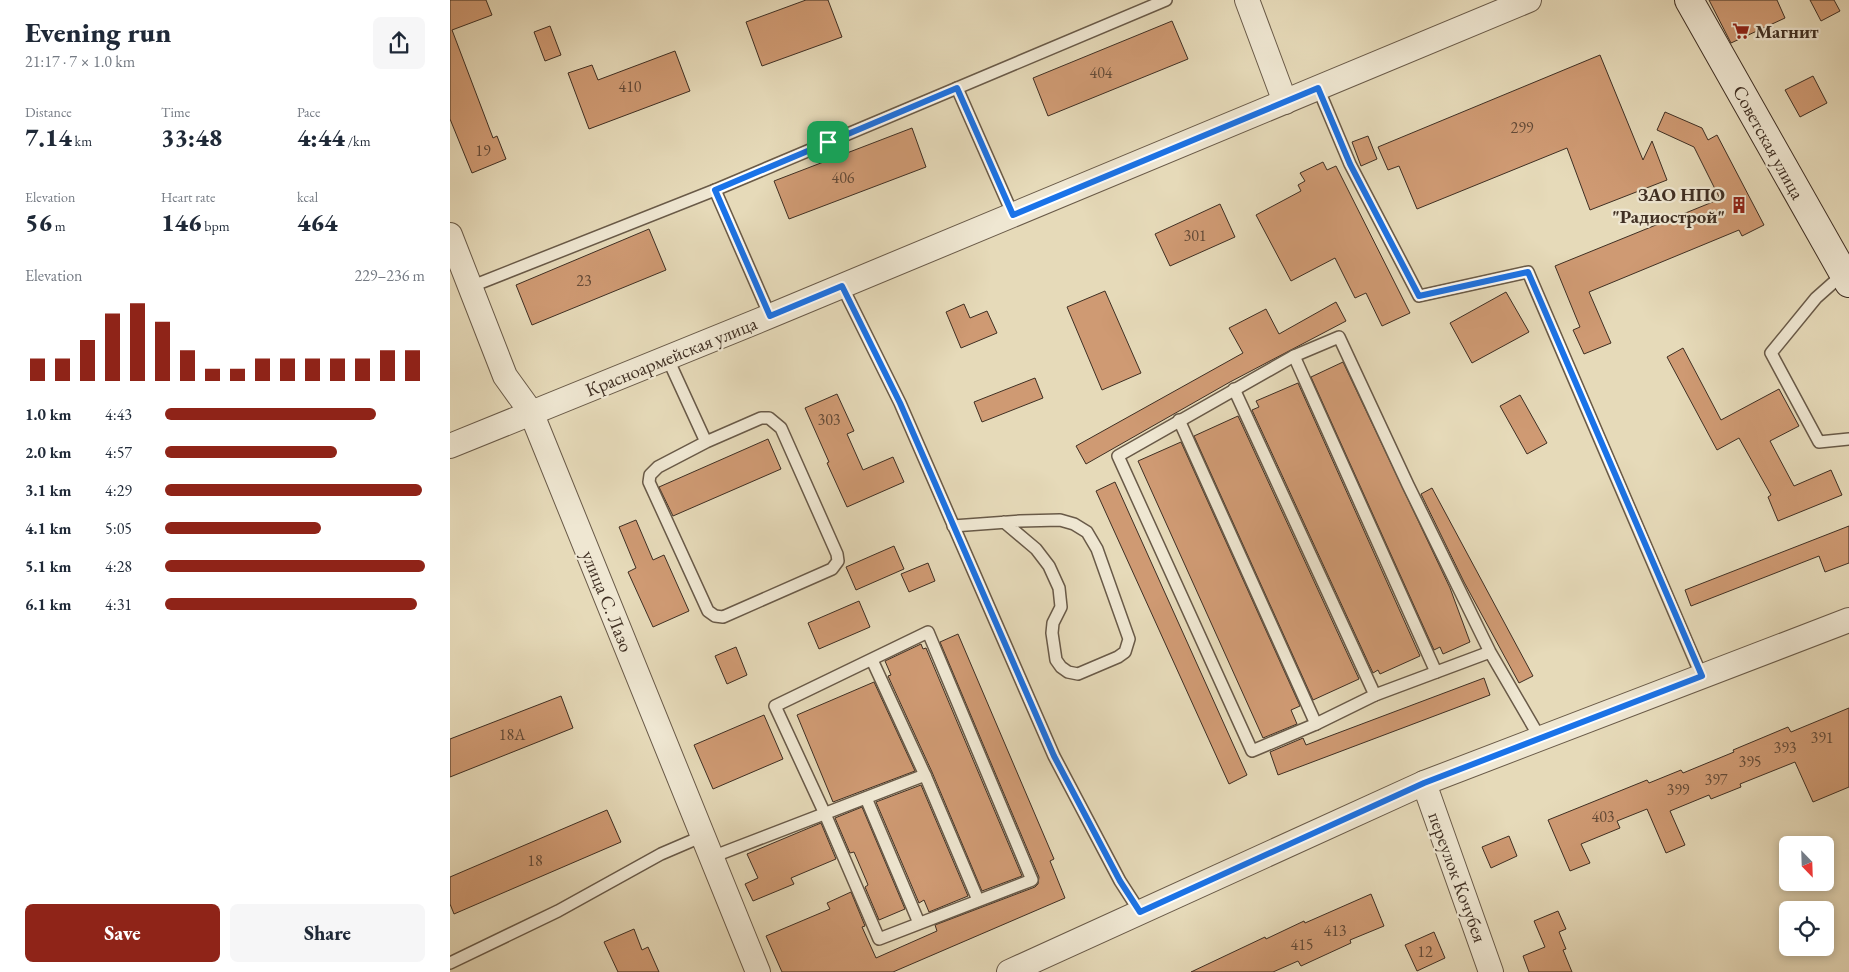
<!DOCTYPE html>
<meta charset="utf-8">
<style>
:root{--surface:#fff;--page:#f6f6f7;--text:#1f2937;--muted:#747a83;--accent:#8f2418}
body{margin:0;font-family:"EB Garamond",serif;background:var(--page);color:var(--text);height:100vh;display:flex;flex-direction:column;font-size:19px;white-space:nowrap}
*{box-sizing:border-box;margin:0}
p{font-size:16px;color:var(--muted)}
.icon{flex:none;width:28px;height:28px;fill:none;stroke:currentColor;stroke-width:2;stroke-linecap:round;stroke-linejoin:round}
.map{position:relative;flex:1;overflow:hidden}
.sheet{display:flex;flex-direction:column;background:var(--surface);width:450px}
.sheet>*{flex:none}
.needle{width:32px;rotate:157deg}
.buttons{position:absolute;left:1329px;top:836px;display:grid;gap:10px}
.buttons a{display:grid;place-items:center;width:55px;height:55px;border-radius:8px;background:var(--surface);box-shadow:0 2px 8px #0003;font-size:25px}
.pin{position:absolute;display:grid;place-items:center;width:42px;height:42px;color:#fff;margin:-21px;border-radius:10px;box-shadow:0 2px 8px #0006}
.round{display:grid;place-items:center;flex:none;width:52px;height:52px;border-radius:8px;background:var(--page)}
.summary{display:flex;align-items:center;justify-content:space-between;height:85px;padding:0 25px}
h1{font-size:28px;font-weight:800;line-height:38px}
.metrics{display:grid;grid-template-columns:repeat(3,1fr);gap:8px;height:85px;padding:5px 25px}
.metrics div{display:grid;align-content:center}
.metrics b{font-size:25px;font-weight:800}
.metrics small{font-size:14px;font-weight:400}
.metrics p{font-size:14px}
.chart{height:140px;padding:10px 25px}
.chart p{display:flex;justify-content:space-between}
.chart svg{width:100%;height:90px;margin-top:5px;stroke:var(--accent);stroke-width:6}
.action{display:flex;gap:10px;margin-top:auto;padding:10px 25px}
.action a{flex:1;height:58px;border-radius:8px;background:var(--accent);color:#fff;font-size:20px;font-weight:800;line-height:58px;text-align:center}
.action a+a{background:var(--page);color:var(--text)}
ul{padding:0 25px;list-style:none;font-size:16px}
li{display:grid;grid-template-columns:80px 60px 1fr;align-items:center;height:38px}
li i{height:12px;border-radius:6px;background:var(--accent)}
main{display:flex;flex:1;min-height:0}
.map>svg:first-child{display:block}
</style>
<main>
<section class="sheet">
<div class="summary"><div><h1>Evening run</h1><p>21:17 · 7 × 1.0 km</p></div><a class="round"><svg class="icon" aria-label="share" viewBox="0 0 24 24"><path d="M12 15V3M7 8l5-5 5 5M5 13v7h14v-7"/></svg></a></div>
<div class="metrics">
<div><p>Distance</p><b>7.14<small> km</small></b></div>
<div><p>Time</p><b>33:48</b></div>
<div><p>Pace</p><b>4:44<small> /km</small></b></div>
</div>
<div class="metrics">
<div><p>Elevation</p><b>56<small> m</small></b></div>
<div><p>Heart rate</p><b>146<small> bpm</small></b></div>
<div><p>kcal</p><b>464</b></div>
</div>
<div class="chart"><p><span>Elevation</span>229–236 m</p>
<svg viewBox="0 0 160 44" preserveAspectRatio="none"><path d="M5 44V33M15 44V33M25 44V24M35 44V11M45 44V6M55 44V15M65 44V29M75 44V38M85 44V38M95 44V33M105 44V33M115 44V33M125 44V33M135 44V33M145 44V29M155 44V29"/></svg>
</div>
<ul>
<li><b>1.0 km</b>4:43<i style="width:81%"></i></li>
<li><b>2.0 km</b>4:57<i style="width:66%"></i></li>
<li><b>3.1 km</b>4:29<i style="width:99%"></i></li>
<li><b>4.1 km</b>5:05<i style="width:60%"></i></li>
<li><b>5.1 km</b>4:28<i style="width:100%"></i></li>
<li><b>6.1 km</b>4:31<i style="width:97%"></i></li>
</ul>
<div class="action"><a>Save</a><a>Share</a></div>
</section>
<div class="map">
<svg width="1399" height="972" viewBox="0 0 1399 972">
<rect width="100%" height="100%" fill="#e6dab9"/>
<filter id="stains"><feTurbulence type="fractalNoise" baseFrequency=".004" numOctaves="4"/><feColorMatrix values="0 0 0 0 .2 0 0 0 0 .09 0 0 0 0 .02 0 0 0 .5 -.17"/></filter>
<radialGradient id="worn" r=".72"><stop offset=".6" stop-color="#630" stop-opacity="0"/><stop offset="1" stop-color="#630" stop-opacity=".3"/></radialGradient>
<g fill="#cf9a73" stroke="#3f2f23">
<polygon points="0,0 36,0 42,15 2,30 43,138 47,136 56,159 22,173 0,119"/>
<polygon points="356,0 378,0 392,37 312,66 296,22"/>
<polygon points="1259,0 1327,0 1335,18 1281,43"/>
<polygon points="1360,0 1384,0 1390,11 1371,21"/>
<polygon points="722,21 738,59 598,116 583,78"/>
<polygon points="100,26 111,55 95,61 84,32"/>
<polygon points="225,51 240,91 139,129 118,73 142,65 148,80"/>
<polygon points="1150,55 1193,160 1202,141 1217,180 1140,210 1117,148 967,209 949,166 938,170 928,147"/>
<polygon points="1363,76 1377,103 1350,117 1335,90"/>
<polygon points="1215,112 1252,128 1258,140 1267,135 1314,225 1292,236 1289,230 1139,292 1161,343 1134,354 1123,330 1130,327 1105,266 1270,199 1244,147 1207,130"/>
<polygon points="462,128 476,167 339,219 324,181"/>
<polygon points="918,136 927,159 911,166 902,142"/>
<polygon points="873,162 877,170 886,166 960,313 932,326 916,293 905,298 885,258 841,281 806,215 851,191 848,185 855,181 850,173"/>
<polygon points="770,204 785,237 720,266 705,234"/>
<polygon points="199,229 216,270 82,325 66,285"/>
<polygon points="655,291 691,373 652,390 617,307"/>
<polygon points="1056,292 1079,332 1022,363 1000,323"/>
<polygon points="886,302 896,321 780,382 636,464 626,446 793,353 779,328 816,309 829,334"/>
<polygon points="514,304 520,318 537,311 547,333 511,348 496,312"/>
<polygon points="1233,348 1271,420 1329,389 1349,426 1320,441 1344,486 1381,470 1392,495 1328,521 1318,497 1321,495 1289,438 1267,450 1217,357"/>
<polygon points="893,362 1000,588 1020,642 993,654 990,647 984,650 861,377"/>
<polygon points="585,378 593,398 532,422 524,402"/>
<polygon points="848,383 970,656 930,674 928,670 923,673 802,410 809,407 806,401"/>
<polygon points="387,394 404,431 397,434 413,470 443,457 454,482 397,507 377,463 379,462 355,408"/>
<polygon points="1070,395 1097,443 1077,454 1050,406"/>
<polygon points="788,416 909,679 863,700 744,436"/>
<polygon points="318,439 331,469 223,516 209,487"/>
<polygon points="731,442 850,706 841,710 847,724 813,738 688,461"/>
<polygon points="665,482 797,775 779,784 646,491"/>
<polygon points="982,488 1083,676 1069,683 1014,582 971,494"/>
<polygon points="186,520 203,560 214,555 239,611 203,627 178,572 186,568 169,527"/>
<polygon points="1399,526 1399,563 1375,572 1369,556 1241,606 1235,590"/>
<polygon points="444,546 454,569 406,590 396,567"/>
<polygon points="478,563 485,581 459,592 451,574"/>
<polygon points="409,601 420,627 369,649 358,623"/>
<polygon points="508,634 604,859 600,861 615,898 443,972 332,972 316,936 380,909 377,903 401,892 415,926 412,927 426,958 487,931 485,925 585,887 588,884 589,877 490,642"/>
<polygon points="471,644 473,649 476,648 572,876 532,891 482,772 438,676 441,675 435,661"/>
<polygon points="286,647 297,675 277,684 265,656"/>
<polygon points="1034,678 1040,695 828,775 820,752 853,738 856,745"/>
<polygon points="424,682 465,771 383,802 347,715"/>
<polygon points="111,696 123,728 0,777 0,739"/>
<polygon points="1399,708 1399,787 1363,802 1345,762 1290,784 1291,787 1261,799 1259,795 1220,811 1235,845 1216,853 1197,809 1167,821 1170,828 1131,844 1140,863 1120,871 1098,820 1197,780 1199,783 1231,770 1233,773 1284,752 1283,750 1338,727 1341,732"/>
<polygon points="314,715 333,759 263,789 244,745"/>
<polygon points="471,785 518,896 479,912 474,900 469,903 426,802"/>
<polygon points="412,807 455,909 429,920 415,887 418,885 416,880 404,852 400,853 385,818"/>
<polygon points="157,810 171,842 4,914 0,904 0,877"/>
<polygon points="371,823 386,859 341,878 344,884 303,901 295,884 308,878 297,854"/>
<polygon points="1059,836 1067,856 1041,868 1032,847"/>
<polygon points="921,894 934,926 900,940 901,943 851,966 848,961 823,972 741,972 815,937 816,939 854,921 855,923"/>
<polygon points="1108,911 1116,929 1109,932 1116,949 1113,950 1122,972 1079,972 1073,956 1095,947 1084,921"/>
<polygon points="184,929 192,950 198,947 209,972 168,972 154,942"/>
<polygon points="984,932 995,958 967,971 955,945"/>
</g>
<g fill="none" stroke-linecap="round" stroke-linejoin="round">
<g stroke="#695a48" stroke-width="14">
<g id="lane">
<polyline points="507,88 563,215"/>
<polyline points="868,88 900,164 969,296 1078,272 1252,677"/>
<polyline points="265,190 320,316"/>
<polyline points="1393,274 1366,298 1321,353 1369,442 1399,439"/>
<polyline points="392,286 450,403 604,756 670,881 690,912"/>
<polyline points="20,287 265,190 716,0"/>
<polyline points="844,356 986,672"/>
<polyline points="217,357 256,442 311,418 319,418 331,428 387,554 388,561 382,569 273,617 265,616 258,611 199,482 200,475 208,467 256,442"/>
<polyline points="784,389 925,695"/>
<polyline points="729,420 866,724"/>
<polyline points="503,526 570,521 610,520 624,524 637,532 647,549 679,639 675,652 668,657 628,674 618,672 611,667 606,660 602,633 603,623 611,607 609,588 599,566 586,549 554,522"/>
<polygon points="478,632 582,880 429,939 375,814 325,706"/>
<polyline points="1040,652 925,695 866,724 802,751 668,456 844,356 889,337 958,485 1040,652 1090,738"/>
<polyline points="422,660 475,775 528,900"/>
<polyline points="416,798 469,923"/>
<polyline points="262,857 475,775"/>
<polyline points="0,963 108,911 211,854 253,836"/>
</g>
</g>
<g stroke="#695a48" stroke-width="26">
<g id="street">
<polyline points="797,0 835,102"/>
<polyline points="0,235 55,376 81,412 308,972"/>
<polyline points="0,446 320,316 1079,0"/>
<polyline points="974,783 1041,972"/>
<polyline points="559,972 974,783 1399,620"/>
</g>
</g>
<g stroke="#3f2f23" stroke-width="30">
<polyline id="secondary" points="1239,0 1399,283"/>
</g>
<use href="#lane" stroke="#efe7d2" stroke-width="11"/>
<use href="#street" stroke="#efe7d2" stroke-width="24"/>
<use href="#secondary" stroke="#efe7d2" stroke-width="28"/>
</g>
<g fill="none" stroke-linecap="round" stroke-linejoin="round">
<g stroke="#fff" stroke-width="10">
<polygon id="route" points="507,88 563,215 868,88 900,164 969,296 1078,272 1252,676 974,783 690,912 670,881 604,756 450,403 392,286 320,316 265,190"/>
</g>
<use href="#route" stroke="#1a73e8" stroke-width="6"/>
</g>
<defs>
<g id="supermarket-bare" transform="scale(1.35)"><path d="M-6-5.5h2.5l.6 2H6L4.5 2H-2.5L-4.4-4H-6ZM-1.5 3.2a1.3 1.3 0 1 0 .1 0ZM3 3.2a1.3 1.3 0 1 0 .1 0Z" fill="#8f2418" stroke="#efe7d2" stroke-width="2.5" paint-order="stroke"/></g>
<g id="building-bare" transform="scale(1.35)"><path d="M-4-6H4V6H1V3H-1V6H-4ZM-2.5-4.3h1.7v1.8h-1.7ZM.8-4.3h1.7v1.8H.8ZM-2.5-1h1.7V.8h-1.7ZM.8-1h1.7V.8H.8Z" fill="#8f2418" stroke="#efe7d2" stroke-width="2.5" paint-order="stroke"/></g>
</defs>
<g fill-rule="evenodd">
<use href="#supermarket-bare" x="1291" y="31"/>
<use href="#building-bare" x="1289" y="205"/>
</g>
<g text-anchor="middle" stroke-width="4.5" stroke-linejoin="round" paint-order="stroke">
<g font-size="16" fill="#634a37">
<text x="651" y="78">404</text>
<text x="180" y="92">410</text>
<text x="1072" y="133">299</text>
<text x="33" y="156">19</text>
<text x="393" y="183">406</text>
<text x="745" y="241">301</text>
<text x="134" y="286">23</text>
<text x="379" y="425">303</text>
<text x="62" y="740">18А</text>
<text x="1372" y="743">391</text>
<text x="1335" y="753">393</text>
<text x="1300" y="767">395</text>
<text x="1266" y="785">397</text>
<text x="1228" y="795">399</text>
<text x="1153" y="822">403</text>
<text x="85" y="866">18</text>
<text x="885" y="936">413</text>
<text x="852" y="950">415</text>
<text x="975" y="957">12</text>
</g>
<g font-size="19" font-weight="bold" fill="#3f2f23" stroke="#efe7d2" text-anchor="start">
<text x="1305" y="38">Магнит</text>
<text x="1275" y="201" text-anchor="end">ЗАО НПО<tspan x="1275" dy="22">"Радиострой"</tspan></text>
</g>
<g font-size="19" fill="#3f2f23" stroke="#efe7d2">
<text transform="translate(1319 142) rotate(61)" y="7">Советская улица</text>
<text transform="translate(221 356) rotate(-22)" y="7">Красноармейская улица</text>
<text transform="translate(158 601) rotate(68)" y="7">улица С. Лазо</text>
<text transform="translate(1008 877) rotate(70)" y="7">переулок Кочубея</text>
</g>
</g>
<rect width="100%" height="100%" filter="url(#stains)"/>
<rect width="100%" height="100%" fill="url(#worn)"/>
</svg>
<div class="buttons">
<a><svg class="needle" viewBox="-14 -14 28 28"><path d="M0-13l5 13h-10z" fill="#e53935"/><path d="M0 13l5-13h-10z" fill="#747a83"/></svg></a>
<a><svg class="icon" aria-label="locate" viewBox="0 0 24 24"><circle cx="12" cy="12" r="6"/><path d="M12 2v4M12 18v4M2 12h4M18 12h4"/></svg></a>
</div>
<div class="pin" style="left:378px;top:142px;background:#1e9e55"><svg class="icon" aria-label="arrive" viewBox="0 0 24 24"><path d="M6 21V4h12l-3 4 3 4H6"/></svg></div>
</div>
</main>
